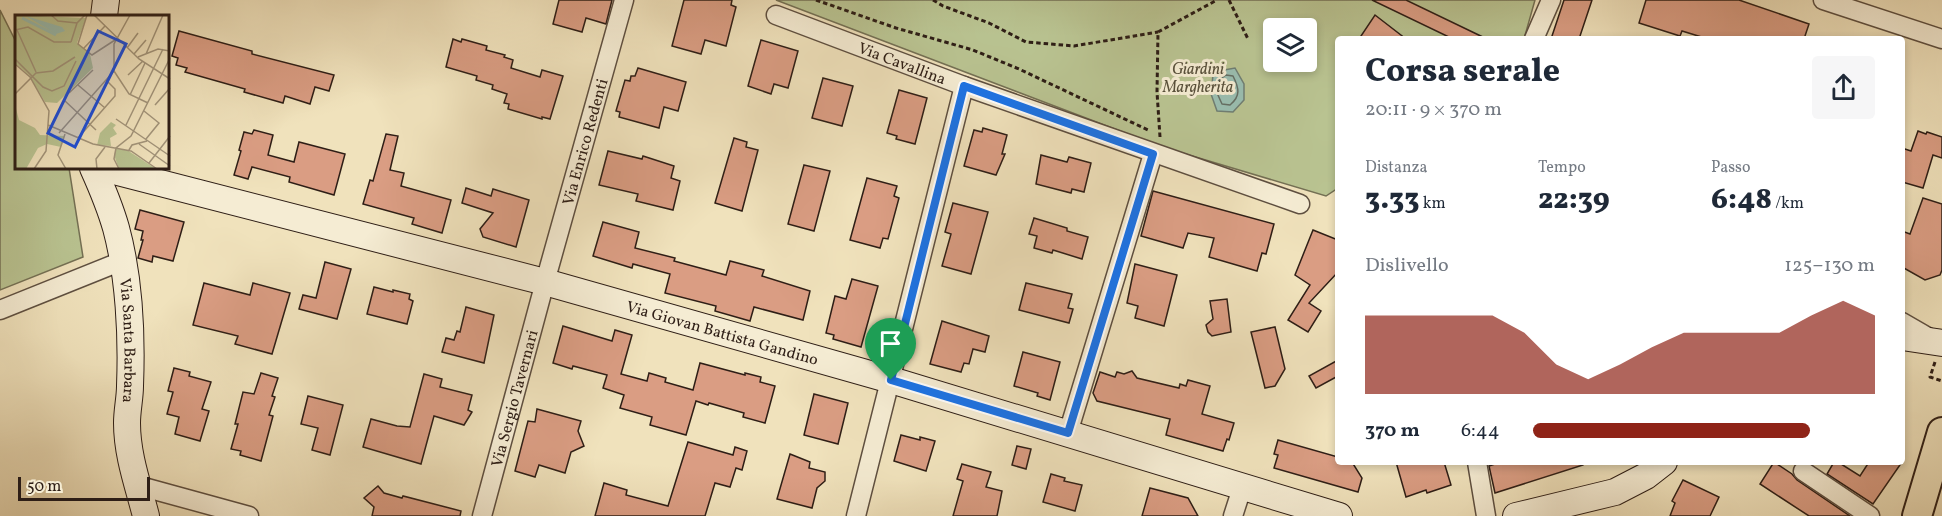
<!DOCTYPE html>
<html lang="it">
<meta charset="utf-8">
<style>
:root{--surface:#fff;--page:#f6f6f7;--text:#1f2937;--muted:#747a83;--accent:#8f2418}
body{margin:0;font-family:Vollkorn,serif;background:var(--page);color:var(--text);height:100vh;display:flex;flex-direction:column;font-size:22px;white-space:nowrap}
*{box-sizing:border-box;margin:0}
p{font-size:20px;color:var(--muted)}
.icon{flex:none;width:33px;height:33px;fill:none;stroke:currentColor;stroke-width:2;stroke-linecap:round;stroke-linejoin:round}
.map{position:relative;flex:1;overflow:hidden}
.sheet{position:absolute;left:1335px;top:36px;width:570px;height:429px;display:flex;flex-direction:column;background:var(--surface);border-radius:6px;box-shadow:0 3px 9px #0003}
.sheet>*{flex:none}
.controls{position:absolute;left:1263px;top:18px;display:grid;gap:12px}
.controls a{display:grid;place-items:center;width:54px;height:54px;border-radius:6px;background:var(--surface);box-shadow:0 3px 9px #0003;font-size:30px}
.scale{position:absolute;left:18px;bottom:15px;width:132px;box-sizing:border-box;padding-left:6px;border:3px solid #2e1e16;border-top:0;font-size:16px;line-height:21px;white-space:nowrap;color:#2e1e16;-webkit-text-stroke:4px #f5ecd3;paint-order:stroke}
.pin{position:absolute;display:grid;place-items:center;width:51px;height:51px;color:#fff;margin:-62px -26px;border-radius:50% 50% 50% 0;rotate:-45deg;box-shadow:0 0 6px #0007}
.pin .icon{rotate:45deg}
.round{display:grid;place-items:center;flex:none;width:63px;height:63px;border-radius:6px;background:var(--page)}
.summary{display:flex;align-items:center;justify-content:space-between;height:102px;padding:0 30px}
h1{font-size:33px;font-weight:800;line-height:45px}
.metrics{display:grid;grid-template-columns:repeat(3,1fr);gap:9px;height:102px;padding:6px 30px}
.metrics div{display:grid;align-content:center}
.metrics b{font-size:30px;font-weight:800}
.metrics small{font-size:16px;font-weight:400}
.metrics p{font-size:16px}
.chart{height:168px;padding:12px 30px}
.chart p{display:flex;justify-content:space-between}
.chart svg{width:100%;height:108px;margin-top:6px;fill:var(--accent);opacity:.7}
ul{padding:0 30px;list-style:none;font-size:20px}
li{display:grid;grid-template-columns:96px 72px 1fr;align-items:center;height:45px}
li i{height:15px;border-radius:8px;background:var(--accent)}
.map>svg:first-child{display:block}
</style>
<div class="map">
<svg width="1942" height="516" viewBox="0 0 1942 516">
<rect width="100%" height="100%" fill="#f0e2bc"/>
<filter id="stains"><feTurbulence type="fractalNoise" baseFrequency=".00333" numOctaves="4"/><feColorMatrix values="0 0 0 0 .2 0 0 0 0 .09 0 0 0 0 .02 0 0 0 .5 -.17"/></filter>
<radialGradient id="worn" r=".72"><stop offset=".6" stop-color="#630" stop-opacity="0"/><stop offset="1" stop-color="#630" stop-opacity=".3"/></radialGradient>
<g fill="#b9c391" stroke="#747054" stroke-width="1.5" fill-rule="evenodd">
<path d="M 776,0 L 1535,0 L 1524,39 L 1338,39 L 1338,188 L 1326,196 L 1162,147 ZM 1274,28 L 1306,28 L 1306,62 L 1274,62 Z"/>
<polygon points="0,10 16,42 16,168 69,168 83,257 0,290"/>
</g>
<polygon fill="#9abeb1" stroke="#6f7e73" stroke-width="1.5" points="1235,68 1244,84 1244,100 1233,112 1217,111 1211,94 1213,75 1224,70"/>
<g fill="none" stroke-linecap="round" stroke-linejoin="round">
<path stroke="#646e64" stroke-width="1.5" d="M 1226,75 L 1233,76 C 1239,88 1241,96 1230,105 L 1222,104 L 1217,93 L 1219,80 Z"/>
</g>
<g fill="#da9d83" stroke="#2e1e16" stroke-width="1.5">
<polygon points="559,0 612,0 606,24 586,18 582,32 553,24"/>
<polygon points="684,0 732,0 731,5 736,7 726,46 705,40 701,54 672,46"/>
<polygon points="1372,0 1406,0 1487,39 1453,39"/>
<polygon points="1564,0 1592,0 1579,39 1551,39"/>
<polygon points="1646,0 1739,0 1809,24 1804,39 1708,39 1682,31 1680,36 1639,23"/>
<polygon points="1375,15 1406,39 1359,39"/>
<polygon points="179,31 252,51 252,54 334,75 329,91 315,87 310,104 285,96 283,103 244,92 245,89 185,72 187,68 176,65 178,58 172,56"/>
<polygon points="453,39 461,42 462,39 487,46 486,50 505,55 504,57 513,60 511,68 540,77 542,70 563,76 550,119 542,117 542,119 508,109 509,104 504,103 507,94 492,89 493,85 476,80 477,76 446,67"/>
<polygon points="761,40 798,51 788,88 774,84 771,94 748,86"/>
<polygon points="638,68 686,82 678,111 664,107 659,128 619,117 620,112 616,111 625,80 630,81 631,76 635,76"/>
<polygon points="823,78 853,86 842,126 812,118"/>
<polygon points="899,90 927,98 915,144 896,139 897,136 887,133"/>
<polygon points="983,128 1007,135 1002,154 1005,154 996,175 964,166 974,130 982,132"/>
<polygon points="254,130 273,135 268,155 294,162 299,142 345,154 334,195 289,182 290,177 252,167 248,179 234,175 241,151 239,150 244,132 252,134"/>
<polygon points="1918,131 1926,134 1927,132 1942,137 1942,158 1933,155 1923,188 1902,182 1902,148 1911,151"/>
<polygon points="386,134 398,136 390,170 404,173 401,186 451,200 442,233 412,224 414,218 363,204 370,180 373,181"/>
<polygon points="734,138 747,142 746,147 758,150 742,211 715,203"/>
<polygon points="608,151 642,159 643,156 674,166 671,178 680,181 673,210 636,201 638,194 599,185"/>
<polygon points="1041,155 1067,162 1069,157 1091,163 1084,192 1072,189 1071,193 1036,184"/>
<polygon points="804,165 830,171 814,231 788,224"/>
<polygon points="867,178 897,186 894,196 899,198 888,239 883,238 880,248 850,240"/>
<polygon points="466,188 491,196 493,189 529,200 516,247 483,237 480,229 493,213 462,203"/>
<polygon points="1153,191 1274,224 1266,254 1262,253 1257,271 1209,257 1214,238 1188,233 1183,248 1141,236"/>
<polygon points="1923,198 1942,204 1942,270 1940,275 1925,280 1902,267 1902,231 1910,234"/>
<polygon points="953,203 988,212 971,274 942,266 951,234 945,232"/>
<polygon points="140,210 184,222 173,261 153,256 152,262 138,258 143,240 141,240 143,231 135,229"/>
<polygon points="1034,218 1067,228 1067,231 1088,237 1082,259 1053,250 1052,253 1034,248 1037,236 1029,234"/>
<polygon points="603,222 639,232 635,248 675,258 674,261 726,275 730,261 764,270 762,276 810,291 803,320 754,307 750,321 715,311 716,306 665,293 670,274 633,264 632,268 593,256"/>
<polygon points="1313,230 1338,240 1338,272 1309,303 1321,311 1308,332 1288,320 1310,285 1295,275"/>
<polygon points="325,262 351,269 337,319 299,309 303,295 316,298"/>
<polygon points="1135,264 1177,275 1164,326 1135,318 1138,306 1127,303"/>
<polygon points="852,279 878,286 861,347 833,339 834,335 826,333 835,296 846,299"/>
<polygon points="204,283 250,295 253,283 290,293 272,354 235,344 238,336 193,325"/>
<polygon points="1026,283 1072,294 1068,308 1073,309 1069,323 1019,310"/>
<polygon points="374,287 393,292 393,290 410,294 409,299 413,301 407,324 367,314"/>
<polygon points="1227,299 1231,332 1212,336 1208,332 1206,325 1213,319 1210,301"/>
<polygon points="466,307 494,315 484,363 442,352 446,338 454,340 457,331 460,332"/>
<polygon points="942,321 989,336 985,352 973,349 969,364 964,363 961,372 930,364"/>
<polygon points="563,326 612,341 615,330 632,335 621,374 647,381 649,373 666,378 665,382 693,390 700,363 745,375 745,373 761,377 760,382 775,386 765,423 743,417 744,413 709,403 708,405 696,401 686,435 650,425 652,417 620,408 624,395 603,388 607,375 573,366 572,369 553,363"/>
<polygon points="1275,327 1285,369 1275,386 1265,388 1251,332"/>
<polygon points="1023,352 1060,362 1050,400 1037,396 1038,393 1014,386"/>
<polygon points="1338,360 1338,376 1316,388 1309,376"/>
<polygon points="174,368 190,372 189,376 211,382 202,409 209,411 200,441 175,434 179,417 167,414 173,392 168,391"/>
<polygon points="1132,371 1137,378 1179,388 1180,384 1186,386 1188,380 1210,386 1202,414 1234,423 1229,440 1227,439 1223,451 1166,435 1170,419 1097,401 1093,393 1100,372 1115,377 1117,372 1124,374"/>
<polygon points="261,373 278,378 272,396 275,397 269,415 273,416 261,461 240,455 241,451 231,449 238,424 235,424 243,392 254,394"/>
<polygon points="424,374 442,379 440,387 472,395 468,410 472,412 464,425 434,416 421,464 363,447 371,419 397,426 410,427"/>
<polygon points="814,394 848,403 838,444 804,435"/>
<polygon points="308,396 343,405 330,455 312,450 318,428 301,424"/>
<polygon points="537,409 581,421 578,431 584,446 571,452 565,473 539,465 535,477 515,471 528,421 535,422"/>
<polygon points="901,435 920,440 920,437 935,441 926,471 894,461"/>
<polygon points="1278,440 1338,457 1338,462 1352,462 1362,478 1358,492 1274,468 1278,455 1274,454"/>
<polygon points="688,442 733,455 735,447 747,451 742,470 736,468 730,487 715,483 705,516 595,516 604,483 627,490 626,495 668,506"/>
<polygon points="1017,446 1031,449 1026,469 1012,465"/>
<polygon points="790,454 810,462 809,468 825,472 825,481 817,488 812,508 777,499"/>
<polygon points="1396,462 1444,462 1451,485 1427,493 1426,490 1406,497"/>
<polygon points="1501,462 1583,462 1583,465 1495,493 1489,466"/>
<polygon points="1774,462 1792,474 1797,480 1850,516 1809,516 1760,484"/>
<polygon points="1834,462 1838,462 1860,476 1869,462 1902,462 1873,504 1827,474"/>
<polygon points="962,464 991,472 986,487 1002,491 997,516 953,516 963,481 957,479"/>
<polygon points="1051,474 1065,478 1064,481 1082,485 1075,511 1043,502"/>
<polygon points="1683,480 1719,497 1710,516 1670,516 1675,503 1672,501"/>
<polygon points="378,486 384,493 402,498 403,496 461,511 460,516 372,516 374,507 364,498"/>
<polygon points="1150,488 1188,498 1198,516 1142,516"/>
</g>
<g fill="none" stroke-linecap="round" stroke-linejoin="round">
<g stroke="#5e4f40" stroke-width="21">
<g id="street">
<polyline points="1823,0 1942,39"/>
<path id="s1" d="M 776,15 L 964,86 L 1300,204"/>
<polyline points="1534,39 1551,0"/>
<polyline points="0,310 122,261"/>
<polyline points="1902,322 1928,337"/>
<polyline points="1068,433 1153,154"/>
<polyline points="1477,462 1486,516"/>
<polyline points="1803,471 1870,516"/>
<polyline points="136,485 249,516"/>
<path id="s2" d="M 482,516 L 545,282 L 624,0"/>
<polyline points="856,516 964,86"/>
<polyline points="1233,516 1242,488"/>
</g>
</g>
<g stroke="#2e1e16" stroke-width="28">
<g id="secondary">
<polyline points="104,16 106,0"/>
<path id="s3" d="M 93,168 C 102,188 110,207 116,228 C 129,276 132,336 130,386 C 130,398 127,410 127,423 C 127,455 138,485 146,516"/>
<path id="s4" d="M 102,168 L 545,282 L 891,380 L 1339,516"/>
<polyline points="1902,337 1942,343"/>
<polyline points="1516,516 1615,492 1646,476 1664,462"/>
</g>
</g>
<g stroke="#2e1e16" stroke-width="32">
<polyline id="primary" points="1917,516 1942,432"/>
</g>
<g stroke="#2e1e16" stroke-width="3" stroke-dasharray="4.5 3" stroke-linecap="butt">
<polyline points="816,0 896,28 973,50 1019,69 1148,130"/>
<polyline points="933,0 943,6 989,23 1026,42 1074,46 1158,32"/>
<polyline points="1229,0 1248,39"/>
<polyline points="1160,137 1157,92 1158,32 1217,0"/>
<polyline points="1935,362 1930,377 1942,381"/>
</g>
<use href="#street" stroke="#f5ecd3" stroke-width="18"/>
<use href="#secondary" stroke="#f5ecd3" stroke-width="26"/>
<use href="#primary" stroke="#f0e2bc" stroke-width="28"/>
</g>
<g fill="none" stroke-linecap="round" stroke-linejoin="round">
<g stroke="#fff" stroke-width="12">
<polygon id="route" points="964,86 1153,154 1068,433 891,380"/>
</g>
<use href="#route" stroke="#1a73e8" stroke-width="8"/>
</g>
<g text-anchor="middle" stroke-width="6" stroke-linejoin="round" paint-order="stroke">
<g font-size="16" fill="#2e1e16" stroke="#f5ecd3">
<text dy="6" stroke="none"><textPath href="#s1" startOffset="135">Via Cavallina</textPath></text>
<text dy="6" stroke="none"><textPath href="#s2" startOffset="388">Via Enrico Redenti</textPath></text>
<text dy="6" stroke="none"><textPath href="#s4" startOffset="642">Via Giovan Battista Gandino</textPath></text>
<text dy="6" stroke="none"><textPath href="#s3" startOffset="178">Via Santa Barbara</textPath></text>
<text dy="6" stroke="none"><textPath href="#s2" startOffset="122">Via Sergio Tavernari</textPath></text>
</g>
<g font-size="16" font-style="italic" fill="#58503b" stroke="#f5ecd3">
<text x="1198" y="74">Giardini<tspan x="1198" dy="18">Margherita</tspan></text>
</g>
</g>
<g transform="translate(15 15)">
<rect width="154" height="154" fill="#f0e2bc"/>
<path d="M 0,0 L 71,3 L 62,28 L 75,39 L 78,53 L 42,88 L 30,87 L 14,60 L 0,48 ZM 0,90 L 4,105 L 20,113 L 25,120 L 49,121 L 46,132 L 32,129 L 23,133 L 11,154 L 0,154 ZM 96,107 L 101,110 L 98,113 L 102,119 L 95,123 L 96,131 L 82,130 L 85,118 ZM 101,134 L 112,135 L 141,154 L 104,154 L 99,140 Z" fill="#b9c391"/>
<path d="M 11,1 L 47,12 L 50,16 L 41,19 Z" fill="#9abeb1"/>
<path fill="none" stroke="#9abeb1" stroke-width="3" d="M 7,3 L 41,20"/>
<path fill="none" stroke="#a2947a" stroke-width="1.5" d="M 36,0 L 43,6 L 62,8M 72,0 L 63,29 L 77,40 L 100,25M 79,0 L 124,44 L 155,64M 0,15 L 13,12 L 39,27 L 56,27M 2,15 L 21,57M 56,27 L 62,8 L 70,0M 69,33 L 90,11M 112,33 L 123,18M 119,39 L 131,25M 131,39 L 148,0M 123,42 L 143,34 L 155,36M 0,44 L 28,72 L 37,76 L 49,71 L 61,46M 0,49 L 15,62 L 34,96 L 31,136 L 19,154M 99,56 L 114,79 L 133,88M 113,60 L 128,46M 63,70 L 90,93M 54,78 L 78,55M 0,79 L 21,58 L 38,56 L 60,42M 115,80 L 130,48M 49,85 L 81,115M 140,90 L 155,73M 129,96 L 144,108 L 131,124M 101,104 L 155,141M 33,110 L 78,129 L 116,136 L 142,154M 111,110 L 148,34M 44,118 L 99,56 L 99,29 L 115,0M 50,119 L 43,140 L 51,154M 63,123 L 100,81 L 100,74 L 91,65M 124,129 L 155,151M 114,135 L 117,130 L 132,126M 134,148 L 155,121M 82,154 L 81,144 L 90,132M 104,154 L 99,144 L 101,133 L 116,121 L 155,43"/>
<path fill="#1d4ed8" fill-opacity="0.15" stroke="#1d4ed8" stroke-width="3" d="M 83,16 L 111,29 L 60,132 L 33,118 Z"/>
<rect width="154" height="154" fill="none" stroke="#2e1e16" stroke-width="3"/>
</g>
<rect width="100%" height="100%" filter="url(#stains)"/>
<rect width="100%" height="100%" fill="url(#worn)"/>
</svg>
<div class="controls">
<a><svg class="icon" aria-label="layers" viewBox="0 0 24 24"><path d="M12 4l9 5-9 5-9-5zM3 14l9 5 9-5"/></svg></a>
</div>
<div class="scale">50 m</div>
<div class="pin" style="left:891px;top:380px;background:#1e9e55"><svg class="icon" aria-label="arrive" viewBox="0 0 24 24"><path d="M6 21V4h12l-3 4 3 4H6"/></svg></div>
<section class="sheet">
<div class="summary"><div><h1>Corsa serale</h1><p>20:11 · 9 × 370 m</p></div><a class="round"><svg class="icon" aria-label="share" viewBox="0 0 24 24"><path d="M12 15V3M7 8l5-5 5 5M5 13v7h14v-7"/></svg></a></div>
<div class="metrics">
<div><p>Distanza</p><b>3.33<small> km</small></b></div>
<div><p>Tempo</p><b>22:39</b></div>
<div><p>Passo</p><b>6:48<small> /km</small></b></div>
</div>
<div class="chart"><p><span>Dislivello</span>125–130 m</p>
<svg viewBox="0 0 160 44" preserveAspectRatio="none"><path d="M0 44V12L10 12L20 12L30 12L40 12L50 19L60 32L70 38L80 32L90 25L100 19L110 19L120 19L130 19L140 12L150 6L160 12V44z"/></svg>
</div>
<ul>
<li><b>370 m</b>6:44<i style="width:81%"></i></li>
</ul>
</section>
</div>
